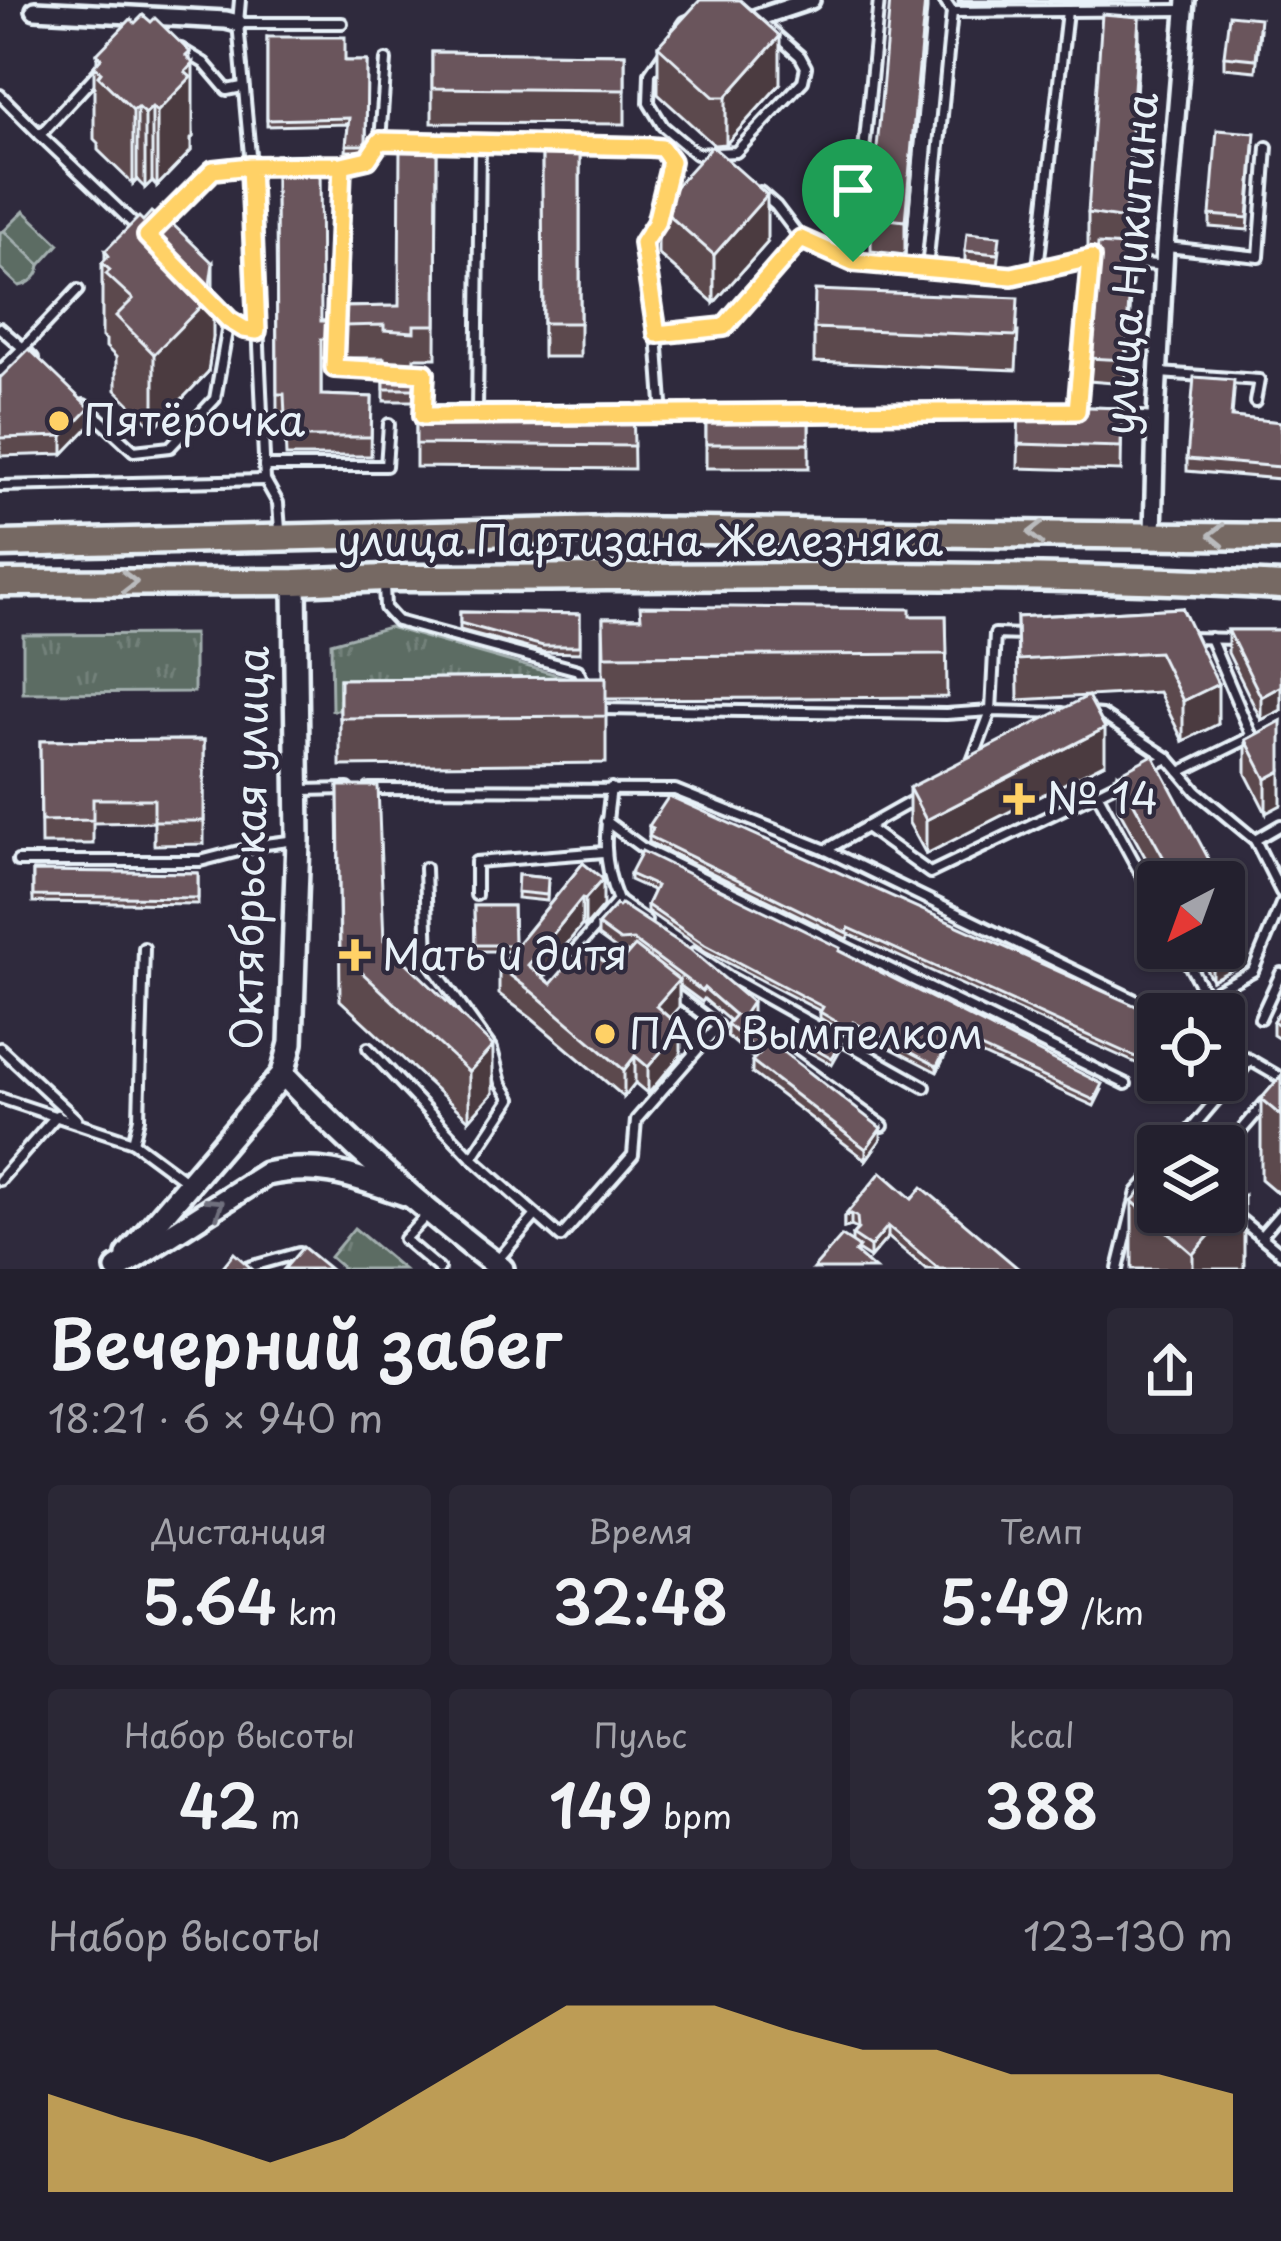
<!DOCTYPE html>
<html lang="ru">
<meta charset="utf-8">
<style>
:root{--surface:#23202e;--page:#2b2836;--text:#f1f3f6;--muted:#a3a3aa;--line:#403e4a;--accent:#ffd166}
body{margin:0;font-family:"Playpen Sans",sans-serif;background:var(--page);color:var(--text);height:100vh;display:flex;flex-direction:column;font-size:45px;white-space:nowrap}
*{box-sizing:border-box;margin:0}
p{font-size:39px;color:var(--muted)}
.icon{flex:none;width:66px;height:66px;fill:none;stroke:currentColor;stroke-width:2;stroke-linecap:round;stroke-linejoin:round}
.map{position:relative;height:1269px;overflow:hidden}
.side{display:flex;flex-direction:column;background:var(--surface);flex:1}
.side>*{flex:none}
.needle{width:78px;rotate:221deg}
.controls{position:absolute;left:1137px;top:861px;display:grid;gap:24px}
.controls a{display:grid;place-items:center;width:108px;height:108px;border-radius:12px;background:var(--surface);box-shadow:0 3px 9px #0004,0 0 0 3px var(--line);font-size:60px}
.pin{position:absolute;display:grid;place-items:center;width:102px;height:102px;color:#fff;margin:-123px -51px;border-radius:50% 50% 50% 0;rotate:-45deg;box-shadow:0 0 12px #0007}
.pin .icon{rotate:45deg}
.round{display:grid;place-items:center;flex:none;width:126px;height:126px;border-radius:12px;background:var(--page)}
.headline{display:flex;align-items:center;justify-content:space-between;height:204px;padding:0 48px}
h1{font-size:66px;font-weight:600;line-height:90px}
.figures{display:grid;grid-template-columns:repeat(3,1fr);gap:18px;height:204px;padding:12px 48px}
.figures div{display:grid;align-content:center;border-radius:12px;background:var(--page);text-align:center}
.figures b{font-size:60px;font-weight:600}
.figures small{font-size:33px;font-weight:400}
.figures p{font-size:33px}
.chart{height:336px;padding:24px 48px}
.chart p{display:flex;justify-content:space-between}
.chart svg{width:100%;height:216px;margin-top:12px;fill:var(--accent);opacity:.7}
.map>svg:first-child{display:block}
</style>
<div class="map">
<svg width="1281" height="1269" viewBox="0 0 1281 1269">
<defs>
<pattern id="grass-tufts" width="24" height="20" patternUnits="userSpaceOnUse" patternTransform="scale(3)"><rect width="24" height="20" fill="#5b6c63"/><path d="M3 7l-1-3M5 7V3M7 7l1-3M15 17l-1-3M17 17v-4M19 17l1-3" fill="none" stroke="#73817a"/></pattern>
</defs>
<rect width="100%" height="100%" fill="#2f2a3d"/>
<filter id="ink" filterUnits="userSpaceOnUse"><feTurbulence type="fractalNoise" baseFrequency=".00833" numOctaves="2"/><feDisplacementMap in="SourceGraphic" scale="24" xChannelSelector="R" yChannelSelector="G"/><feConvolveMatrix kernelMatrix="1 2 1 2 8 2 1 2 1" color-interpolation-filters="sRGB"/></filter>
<g filter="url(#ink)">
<g fill="url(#grass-tufts)" stroke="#a2aeae" stroke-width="3">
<polygon points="24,211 59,244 40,265 4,231"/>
<polygon points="389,627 582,682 582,714 332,710 331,643"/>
<polygon points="194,634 194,692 23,693 23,635"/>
<polygon points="354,1228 403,1269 344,1269 330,1257"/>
</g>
<path fill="#5b6c63" stroke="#a2aeae" stroke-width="3" d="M 4,231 L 40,265 C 39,276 30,284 19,286 L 0,268 L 0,232 Z"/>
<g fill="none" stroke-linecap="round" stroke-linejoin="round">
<g stroke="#e8f1f8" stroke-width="16">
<g id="service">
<polyline points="240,0 238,23 251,166 265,480 278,503 280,530"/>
<polygon points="724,6 757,18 800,56 806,67 803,81 736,152 696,154 663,126 649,103 650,73 685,22"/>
<polyline points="952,12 1067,11"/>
<polyline points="240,23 342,23"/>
<polyline points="181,49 204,63 227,90 242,87"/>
<polyline points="99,71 40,135 140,230"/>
<polyline points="0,95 40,135"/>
<polyline points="380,141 386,60"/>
<polyline points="480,143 548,145"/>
<polyline points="575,145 662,149 671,162 656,223 643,243 657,334 724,327 801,239"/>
<polyline points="342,165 334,368 393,372"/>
<polyline points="314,166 342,165 368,159 380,141 480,143 477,414"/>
<polyline points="760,192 776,206 801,239 853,262 1012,276 1091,258 1106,260"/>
<polyline points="162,221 213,170 281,166"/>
<polyline points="1167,247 1259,257 1267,147"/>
<polyline points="853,261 879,0"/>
<polyline points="1127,262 1165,266"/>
<polyline points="1038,268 1067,11 1183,10"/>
<polyline points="927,269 952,12 944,0"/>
<path d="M 210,300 C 224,315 236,327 257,331"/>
<polyline points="0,328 23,348 0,371"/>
<polyline points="657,334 663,417"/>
<polyline points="33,358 23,348 78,290"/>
<polyline points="408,372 425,373 423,413"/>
<polyline points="1160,373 1259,380 1255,402"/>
<polyline points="84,405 134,451 170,447 215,399 229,320"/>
<polyline points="1077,411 1091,258"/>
<polyline points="803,415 1028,412"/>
<polyline points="1115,415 1154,418"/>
<polyline points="623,416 716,416"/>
<polyline points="264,466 386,466 389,424"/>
<polyline points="0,486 265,480"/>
<polyline points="384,585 385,608 397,621 578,670 584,683"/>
<polyline points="1188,638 1239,639"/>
<polyline points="1210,638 1252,737"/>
<polyline points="600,709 946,714 991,711 995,634 1023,635"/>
<polyline points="1090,714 1102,715 1168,758"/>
<polyline points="1253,736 1180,772 1196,791 1255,840 1281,892"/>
<polyline points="971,764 991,711 1063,713"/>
<polyline points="1149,767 1168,758 1180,772"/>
<polyline points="369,789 675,790 826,850 1164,1014"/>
<polyline points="303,790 348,789"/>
<polyline points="1097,793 1125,779"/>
<polyline points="914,800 866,827 930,873 1097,793 1158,906"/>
<polyline points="606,821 644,849 1126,1084"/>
<polyline points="1255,840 1281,825"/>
<polyline points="826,850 866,827"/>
<polyline points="18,861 200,861 266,844 296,840"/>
<polyline points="425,868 428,960 492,1049 501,1083 511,1099 472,1158 536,1215 496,1262"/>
<polyline points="476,895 476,862 604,852"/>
<polyline points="618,901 646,921"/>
<polyline points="1180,948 1206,996 1253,971 1281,904"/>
<polyline points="693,953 729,977 925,1087"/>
<path d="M 545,985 L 618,901 C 601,860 605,832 611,788"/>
<polyline points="1260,1018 1281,973"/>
<polyline points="801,1019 786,1055 883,1126"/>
<polyline points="0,1048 76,1119"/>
<polyline points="368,1048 472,1158"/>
<polyline points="1250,1060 1281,1078"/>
<polyline points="0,1098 133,1142 187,1182"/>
<polyline points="133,1142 139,1118 144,948"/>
<polyline points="1177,1146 1250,1060 1224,1046"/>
<polyline points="1224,1151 1265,1103"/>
<polyline points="0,1180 57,1115"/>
<polyline points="1224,1206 1281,1253"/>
<polyline points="430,1212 404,1239 439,1269"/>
<polyline points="536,1215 561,1237 633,1155 636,1120 718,1026 674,993"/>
<polyline points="1261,1236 1281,1213"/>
<polyline points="242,1269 299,1253 318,1269"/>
<polyline points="1118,1269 1137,1192 1158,1168"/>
</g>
</g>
<g stroke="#e8f1f8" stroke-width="24">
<g id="minor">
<polyline points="35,10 226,20 238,23"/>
<polyline points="757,18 811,0"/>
<polyline points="1153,534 1156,418 1165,247 1186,0"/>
</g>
</g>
<g stroke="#e8f1f8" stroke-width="30">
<g id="tertiary">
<polyline points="128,1255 283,1074"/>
<path d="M 117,1269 L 266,1174 C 323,1162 355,1177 408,1195"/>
</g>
</g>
<g stroke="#e8f1f8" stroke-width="30">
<path id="secondary" d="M 295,582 L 298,840 L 291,1043 L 283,1074 C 350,1145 425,1211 502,1269"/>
</g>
<g stroke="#e8f1f8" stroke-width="33">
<g id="primary">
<polyline points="0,544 613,530 1281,537"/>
<path d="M 0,583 L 295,582 L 384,578 C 682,578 984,570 1281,586"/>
</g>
</g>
<use href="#service" stroke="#2f2a3d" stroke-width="8"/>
<use href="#minor" stroke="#2f2a3d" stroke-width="15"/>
<use href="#tertiary" stroke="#2f2a3d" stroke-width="21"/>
<use href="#secondary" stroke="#2f2a3d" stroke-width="21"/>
<use href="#primary" stroke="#766964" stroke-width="24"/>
</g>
<g fill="#5c484e" stroke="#e8f1f8" stroke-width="3">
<polygon points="927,0 905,255 871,251 871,217"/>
<polygon points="958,0 1153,0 1153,1 958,3"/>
<polygon points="1260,30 1256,71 1224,68 1224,56"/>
<polygon points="267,37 345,61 367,61 366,147 363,151 346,151 348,124 267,126"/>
<polygon points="658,46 780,84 726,144 714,145 658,94"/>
<polygon points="1139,51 1123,253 1132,280 1125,384 1089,381 1089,358 1098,249 1088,247 1088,213"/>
<polygon points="432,52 625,54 625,124 432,123"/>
<polygon points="97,54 190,60 193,137 191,139 191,151 157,186 152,181 145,188 137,180 133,184 98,150 98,143 94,139 94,66 97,62"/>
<polygon points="542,144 580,144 580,357 543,357"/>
<polygon points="437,145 436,358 414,358 414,364 384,362 384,358 343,358 343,307 399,306"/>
<polygon points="1255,145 1248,230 1210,227 1210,215"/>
<polygon points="276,155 321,321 327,321 326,358 321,358 321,395 372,397 371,456 286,456 284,413 277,413"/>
<polygon points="658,206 767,243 714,303 658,254"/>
<polygon points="1000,249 998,266 965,263 965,251"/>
<polygon points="105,251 213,337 208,372 154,428 116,390 116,357 106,347 106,340 102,337 102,263 105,260"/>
<polygon points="814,328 1018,332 1016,370 814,362"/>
<polygon points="384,367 415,369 415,401 384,401"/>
<polygon points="0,378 90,426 63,454 0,456"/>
<polygon points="1234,392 1232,417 1281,422 1281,479 1187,471 1187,459"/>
<polygon points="809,403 809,468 706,468 706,404"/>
<polygon points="633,404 634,469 416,467 416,405"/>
<polygon points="1019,405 1122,408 1121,471 1018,468"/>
<polygon points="1182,608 1218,724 1183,741 1159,692 1018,700 1017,617"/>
<polygon points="460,612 580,614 580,653 543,652 460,630"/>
<polygon points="946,616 947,697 606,699 606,763 340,766 340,679 603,677 603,618"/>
<polygon points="1228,630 1281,630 1281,710 1261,720 1228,653"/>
<polygon points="1281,721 1266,813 1246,774 1246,740"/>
<polygon points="204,740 204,844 154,845 154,822 93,823 93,844 41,844 40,741"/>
<polygon points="1105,763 926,854 909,823 909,788"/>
<polygon points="1118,774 1221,882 1159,882 1118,808"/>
<polygon points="338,786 384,941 493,1093 469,1120 340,1000"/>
<polygon points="649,826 1158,1016 1158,1073 849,934 847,939 649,842"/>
<polygon points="583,863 603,906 585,927 582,925 541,976 551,984 614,970 630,952 620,952 598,936 598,925 616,905 752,1013 746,1023 881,1139 866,1160 752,1073 752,1061 754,1059 727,1036 727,1024 730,1021 704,999 702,1002 679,985 679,1007 669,1018 681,1055 648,1094 635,1083 624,1097 531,1018 499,994 499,967 512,951 475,951 474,906 513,906 514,948"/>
<polygon points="33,871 198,873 198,904 33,902"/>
<polygon points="630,874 839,951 1102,1090 1094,1106 952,1041 937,1072 853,1029 849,1035 820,1018 820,1011 705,951 647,911 647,905 654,891 630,880"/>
<polygon points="518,875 548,878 547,901 517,898"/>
<polygon points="1194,948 1224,948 1246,962 1212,980"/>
<polygon points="1281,1009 1281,1040 1273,1035 1273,1021"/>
<polygon points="802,1042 841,1049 832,1065 802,1048"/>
<polygon points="1281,1076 1281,1196 1261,1179 1261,1099"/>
<polygon points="912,1199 1019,1269 926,1269 888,1237 870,1258 859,1251 813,1269 852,1243 852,1235 857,1229 851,1226 844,1228 844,1217"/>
<polygon points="1132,1201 1244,1269 1132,1269"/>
</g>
<g fill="#4b3b40" stroke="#e8f1f8" stroke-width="3">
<polygon points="925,0 927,0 927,10 905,255 905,221"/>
<polygon points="1139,17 1139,51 1125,253 1125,219"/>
<polygon points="780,36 780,84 726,144 726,97"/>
<polygon points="190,52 190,67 193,63 193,137 191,139 191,151 157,186 157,112 186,56"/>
<polygon points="137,107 137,180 133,184 133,110"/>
<polygon points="152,107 152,181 145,188 145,114"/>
<polygon points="767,195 767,243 714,303 714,255"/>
<polygon points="1132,256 1132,280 1125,384 1125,360"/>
<polygon points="213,263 213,337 208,372 154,428 154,354"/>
<polygon points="90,408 90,426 63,454 63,436"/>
<polygon points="1218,684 1218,724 1183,741 1183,701"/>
<polygon points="1281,686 1281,710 1261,720 1261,697"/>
<polygon points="1105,728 1105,763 926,854 926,820"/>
<polygon points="1281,771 1281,805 1266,813 1266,779"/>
<polygon points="603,879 603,906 585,927 585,899"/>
<polygon points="582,898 582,925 530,990 528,965"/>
<polygon points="1246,928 1246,962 1212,980 1212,948 1224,948 1224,940"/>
<polygon points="679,980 679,1007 656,1033 656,1006"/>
<polygon points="752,1002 752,1013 741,1030 741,1019"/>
<polygon points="681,1028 681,1055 648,1094 648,1067"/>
<polygon points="952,1035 952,1041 937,1072 937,1066"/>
<polygon points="493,1046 493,1093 469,1120 469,1072"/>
<polygon points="635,1056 635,1083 624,1097 624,1070"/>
<polygon points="881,1128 881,1139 866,1160 866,1149"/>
<polygon points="1244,1196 1244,1269 1193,1269 1193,1254"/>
<polygon points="851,1214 851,1226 844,1228 844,1217"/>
<polygon points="888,1226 888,1237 870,1258 870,1247"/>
</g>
<g fill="#6b545b" stroke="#e8f1f8" stroke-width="3">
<polygon points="700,0 740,0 780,36 726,97 714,97 658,46"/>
<polygon points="890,0 925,0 905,221 871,217"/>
<polygon points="1102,14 1139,17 1125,219 1088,213"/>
<polygon points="143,15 151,22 155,18 190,52 186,56 193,63 185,72 191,77 157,112 152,107 145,114 137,107 133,110 98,76 101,72 94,66 101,58 97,54 131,19 135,23"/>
<polygon points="1229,15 1260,18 1256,59 1224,56"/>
<polygon points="267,37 345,37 345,61 367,61 366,141 363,145 346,145 349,118 267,120"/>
<polygon points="432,52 625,54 625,90 432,88"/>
<polygon points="1217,130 1255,133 1248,218 1210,215"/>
<polygon points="400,144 437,145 436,325 414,325 414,332 384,330 384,325 343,326 343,307 399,306"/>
<polygon points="542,144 580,144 580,323 543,323"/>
<polygon points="712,146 767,195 714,255 658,206"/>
<polygon points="320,154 321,321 327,321 326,339 321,339 321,395 372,397 371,437 286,437 284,394 277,394 276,155"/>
<polygon points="151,212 159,219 163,215 213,263 208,299 154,354 116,316 133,299 106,274 110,270 102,263 109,256 105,251 139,217 143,221"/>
<polygon points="967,233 1000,236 998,254 965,251"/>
<polygon points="1098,244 1123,246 1123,255 1132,256 1125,360 1089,358"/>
<polygon points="815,290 1018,298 1016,336 814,328"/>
<polygon points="29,349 90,408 63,436 0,438 0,378"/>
<polygon points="384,367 415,369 415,389 384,389"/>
<polygon points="1194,377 1234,380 1231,417 1281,422 1281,467 1187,459"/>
<polygon points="809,403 809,444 706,444 706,404"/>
<polygon points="633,404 634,446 416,444 416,405"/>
<polygon points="1019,405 1122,408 1121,447 1018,444"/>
<polygon points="640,606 910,609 910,616 946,616 947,654 604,656 603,618 641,618"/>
<polygon points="1182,608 1218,684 1183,701 1159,652 1018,660 1017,617"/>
<polygon points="460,612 580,614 580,646 543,646 460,623"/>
<polygon points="1228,630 1281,630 1281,686 1261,697"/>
<polygon points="606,677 606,716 340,718 340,679"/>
<polygon points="1088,696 1105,728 926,820 909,788"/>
<polygon points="1281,721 1281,771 1266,779 1246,740"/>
<polygon points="204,740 204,821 154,821 154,799 93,799 93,820 41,821 40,741"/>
<polygon points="1153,755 1221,882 1177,882 1118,774"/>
<polygon points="338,786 378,786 384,941 493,1046 469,1072 340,952"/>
<polygon points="669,796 1158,1016 1158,1067 849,928 847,933 649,836 653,828 649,826"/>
<polygon points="642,851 840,948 839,951 1102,1084 1094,1100 952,1035 937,1066 853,1022 849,1029 820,1012 823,1007 705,945 647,905 656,886 630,874"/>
<polygon points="583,863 603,879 585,899 582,898 528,965 551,984 584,945 614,970 635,946 679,980 656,1006 681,1028 648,1067 635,1056 624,1070 531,991 499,967"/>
<polygon points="33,871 198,873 198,898 33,896"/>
<polygon points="518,875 548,878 547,895 517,892"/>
<polygon points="1224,887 1246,928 1224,940"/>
<polygon points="621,904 691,950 752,1002 741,1019 881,1128 866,1149 752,1061 760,1053 727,1024 735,1015 704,988 702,991 633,940 620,941 598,925 616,905 619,907"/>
<polygon points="474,906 513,906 514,945 475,945"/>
<polygon points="1281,1009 1281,1026 1273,1021"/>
<polygon points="811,1027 841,1043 832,1059 802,1042"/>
<polygon points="1281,1076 1281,1116 1261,1099"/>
<polygon points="1158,1171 1158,1212 1224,1212 1224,1178 1244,1196 1193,1254 1132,1201"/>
<polygon points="881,1172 912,1199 922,1187 1019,1269 939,1269 888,1226 870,1247 852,1235 858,1229 857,1217 851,1214 844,1217"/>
<polygon points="842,1236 859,1247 855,1252 875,1269 813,1269"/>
<polygon points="303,1247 330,1269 284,1269"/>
<polygon points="234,1253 252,1269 221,1269"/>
</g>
<defs><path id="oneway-chevron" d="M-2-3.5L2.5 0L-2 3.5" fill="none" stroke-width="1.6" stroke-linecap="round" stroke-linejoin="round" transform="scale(3)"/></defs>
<g stroke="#babbbd">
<use href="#oneway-chevron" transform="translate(1036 533) rotate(-180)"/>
<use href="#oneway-chevron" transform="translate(1217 535) rotate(-179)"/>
<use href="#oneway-chevron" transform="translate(129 582)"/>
</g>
<use stroke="#70707e" href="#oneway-chevron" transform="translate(216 1206) rotate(-33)"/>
</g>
<g fill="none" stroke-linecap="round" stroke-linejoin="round" filter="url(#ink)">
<g stroke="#fff" stroke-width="24">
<polyline id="route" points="853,262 801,239 724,327 657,334 643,243 656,223 671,161 662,148 650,147 380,141 368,159 342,165 250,166 257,331 244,329 229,320 147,236 213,170 250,166 342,165 334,368 425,373 423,416 1077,411 1091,258 1012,276 853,262"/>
</g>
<use href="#route" stroke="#ffd166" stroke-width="15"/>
</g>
<g fill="#ffd166" stroke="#2f2a3d" stroke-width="4.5">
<circle cx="59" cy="421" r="12"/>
<path d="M1013 781h12v12h12v12h-12v12h-12v-12h-12v-12h12z"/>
<path d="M349 937h12v12h12v12h-12v12h-12v-12h-12v-12h12z"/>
<circle cx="605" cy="1034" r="12"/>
</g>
<g text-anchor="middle" stroke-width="9" stroke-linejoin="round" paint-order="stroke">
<g font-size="42" fill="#e8f1f8" stroke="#2f2a3d">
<text transform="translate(1131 264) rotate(-86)" y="15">улица Никитина</text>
<text x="640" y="556">улица Партизана Железняка</text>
<text transform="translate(250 848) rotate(-89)" y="15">Октябрьская улица</text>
</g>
<g font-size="42" fill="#e8f1f8" stroke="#2f2a3d" text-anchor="start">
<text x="83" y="436">Пятёрочка</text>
<text x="1046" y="814">№ 14</text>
<text x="382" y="970">Мать и дитя</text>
<text x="629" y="1049">ПАО Вымпелком</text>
</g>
</g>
</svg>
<div class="controls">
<a><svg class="needle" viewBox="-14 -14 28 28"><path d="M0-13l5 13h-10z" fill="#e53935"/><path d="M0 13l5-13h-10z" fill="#a3a3aa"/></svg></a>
<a><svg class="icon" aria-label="locate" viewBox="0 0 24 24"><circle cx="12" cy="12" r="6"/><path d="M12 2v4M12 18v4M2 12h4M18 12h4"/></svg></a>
<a><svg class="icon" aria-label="layers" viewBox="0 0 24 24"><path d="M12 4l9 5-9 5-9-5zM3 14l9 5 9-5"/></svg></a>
</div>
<div class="pin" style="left:853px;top:262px;background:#1e9e55"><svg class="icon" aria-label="arrive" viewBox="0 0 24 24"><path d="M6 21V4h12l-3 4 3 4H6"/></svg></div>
</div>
<section class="side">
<div class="headline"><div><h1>Вечерний забег</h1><p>18:21 · 6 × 940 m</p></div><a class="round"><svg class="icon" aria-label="share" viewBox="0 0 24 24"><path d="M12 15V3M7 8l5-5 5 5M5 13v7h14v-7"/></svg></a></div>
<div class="figures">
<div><p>Дистанция</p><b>5.64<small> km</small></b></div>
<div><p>Время</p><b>32:48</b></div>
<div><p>Темп</p><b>5:49<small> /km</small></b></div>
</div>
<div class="figures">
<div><p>Набор высоты</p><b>42<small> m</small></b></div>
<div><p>Пульс</p><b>149<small> bpm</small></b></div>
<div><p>kcal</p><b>388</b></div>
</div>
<div class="chart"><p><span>Набор высоты</span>123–130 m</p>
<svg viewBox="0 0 160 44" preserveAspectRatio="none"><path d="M0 44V24L10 29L20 33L30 38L40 33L50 24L60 15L70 6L80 6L90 6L100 11L110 15L120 15L130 20L140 20L150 20L160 24V44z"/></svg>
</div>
</section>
